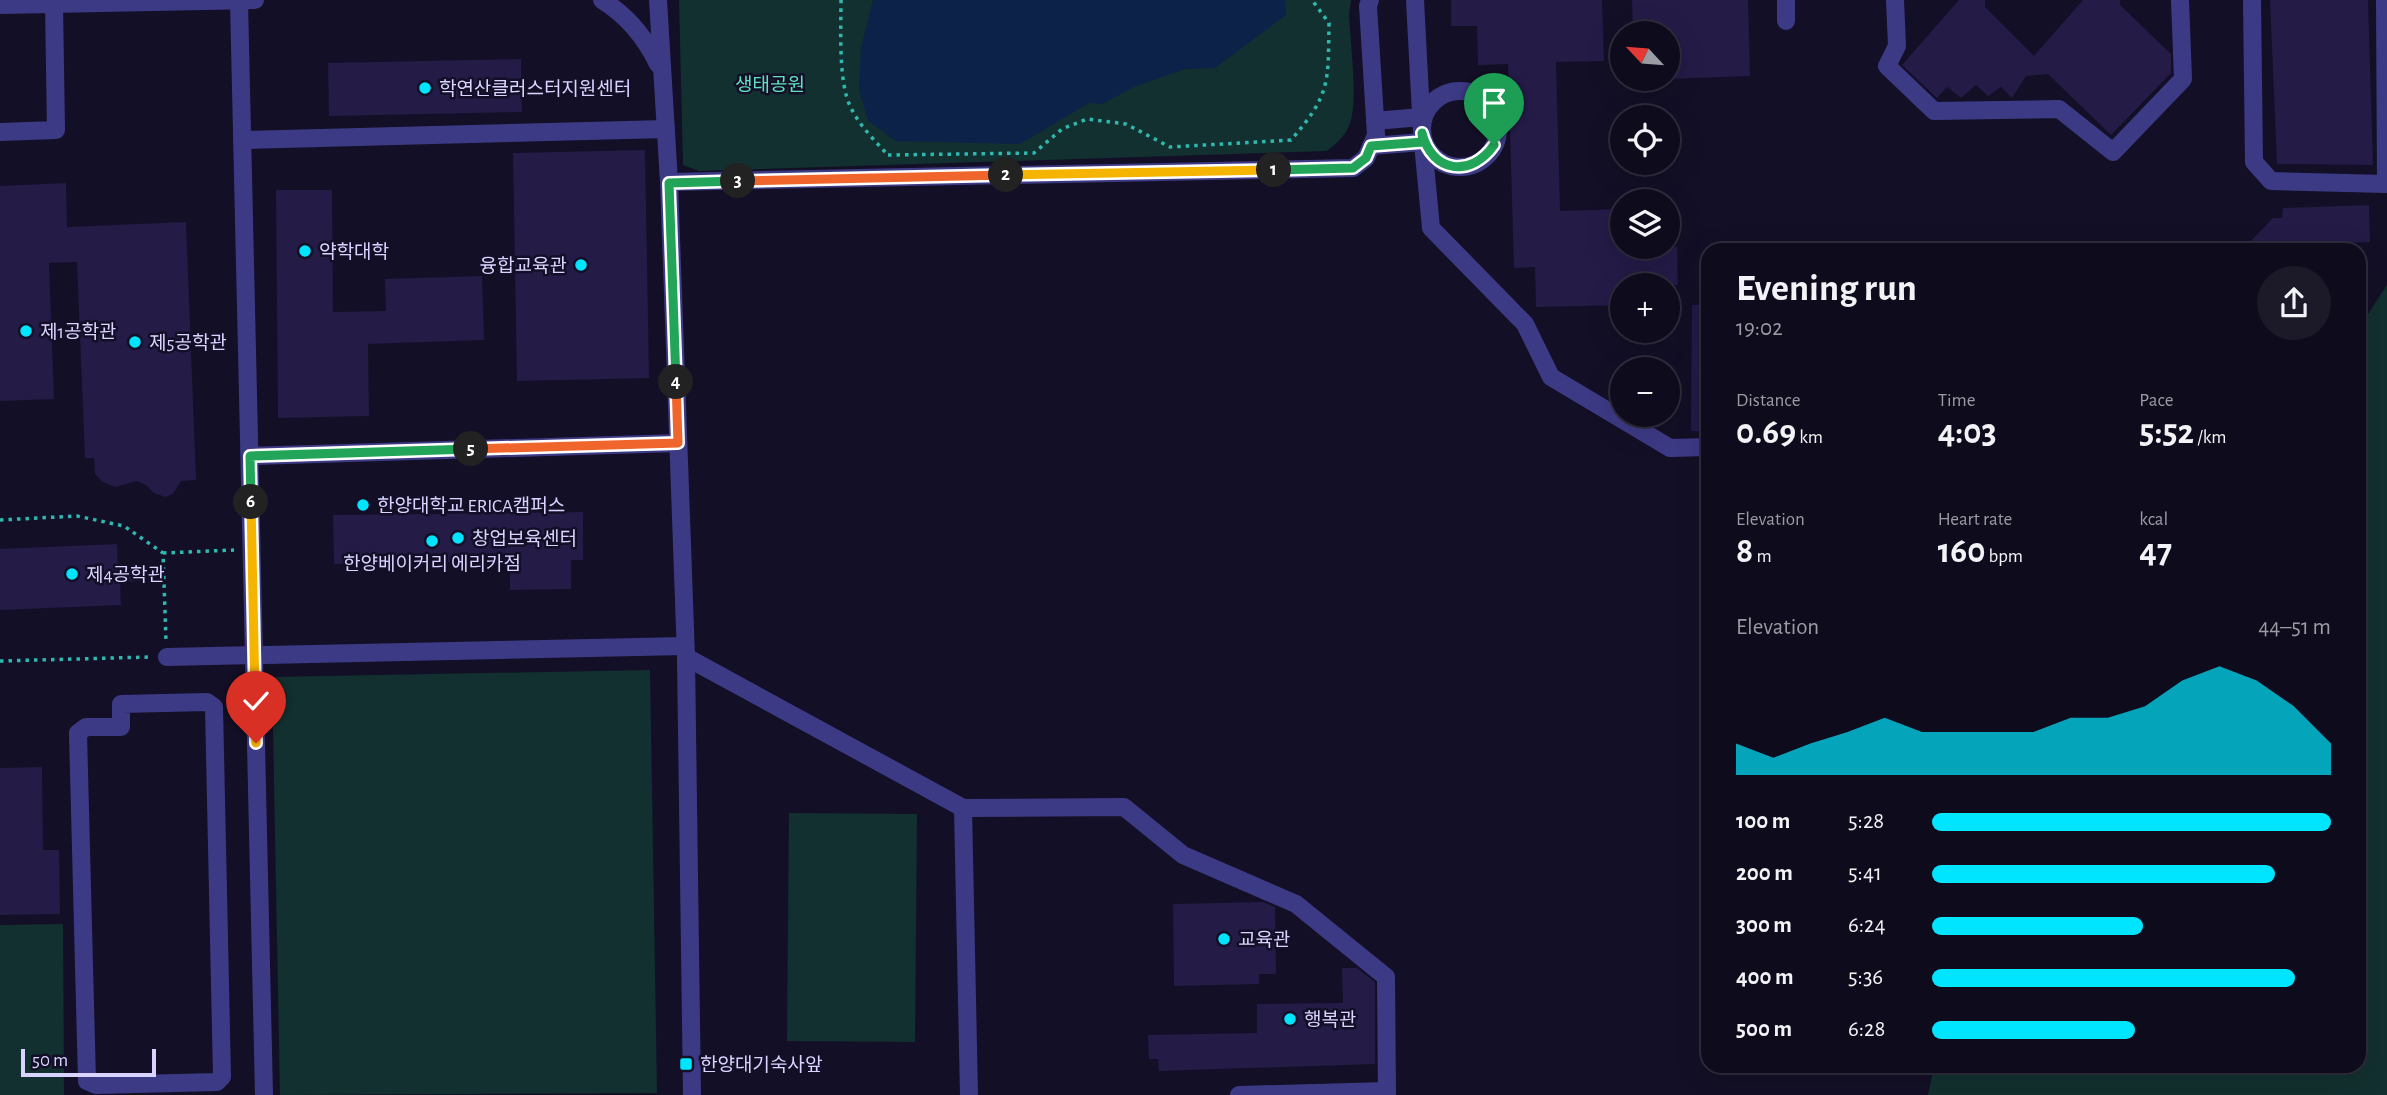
<!DOCTYPE html>
<meta charset="utf-8">
<style>
:root{--surface:#0e0b1c;--page:#1c1929;--text:#f1f3f6;--muted:#9b9ba3;--line:#2e2b3b;--accent:#00e5ff}
body{margin:0;font-family:"Alegreya Sans","Noto Sans KR",sans-serif;background:var(--page);color:var(--text);height:100vh;display:flex;flex-direction:column;font-size:26px;white-space:nowrap}
*{box-sizing:border-box;margin:0}
p{font-size:23px;color:var(--muted)}
.icon{flex:none;width:38px;height:38px;fill:none;stroke:currentColor;stroke-width:2;stroke-linecap:round;stroke-linejoin:round}
.map{position:relative;flex:1;overflow:hidden}
.details{position:absolute;left:1701px;top:243px;width:665px;height:830px;display:flex;flex-direction:column;background:var(--surface);border-radius:21px;box-shadow:0 7px 28px #0002,0 0 0 2px var(--line)}
.details>*{flex:none}
.needle{width:46px;rotate:296deg}
.fabs{position:absolute;left:1610px;top:21px;display:grid;gap:14px}
.fabs a{display:grid;place-items:center;width:70px;height:70px;border-radius:50%;background:var(--surface);box-shadow:0 7px 28px #0002,0 0 0 2px var(--line);font-size:35px}
.scale{position:absolute;left:21px;bottom:18px;width:135px;box-sizing:border-box;padding-left:7px;border:4px solid #d9d4ff;border-top:0;font-size:19px;line-height:24px;white-space:nowrap;color:#d9d4ff;-webkit-text-stroke:5px #130f26;paint-order:stroke}
.pin{position:absolute;display:grid;place-items:center;width:60px;height:60px;color:#fff;margin:-72px -30px;border-radius:50% 50% 50% 0;rotate:-45deg;box-shadow:0 0 7px #0007}
.pin .icon{rotate:45deg}
.km{position:absolute;width:35px;height:35px;margin:-18px;border-radius:50%;background:#222;color:#fff;font-size:19px;line-height:35px;text-align:center}
.round{display:grid;place-items:center;flex:none;width:74px;height:74px;border-radius:37px;background:var(--page)}
.head{display:flex;align-items:center;justify-content:space-between;height:119px;padding:0 35px}
h1{font-size:38px;font-weight:700;line-height:52px}
.stats{display:grid;grid-template-columns:repeat(3,1fr);gap:10px;height:119px;padding:7px 35px}
.stats div{display:grid;align-content:center}
.stats b{font-size:35px;font-weight:700}
.stats small{font-size:19px;font-weight:400}
.stats p{font-size:19px}
.chart{height:196px;padding:14px 35px}
.chart p{display:flex;justify-content:space-between}
.chart svg{width:100%;height:126px;margin-top:7px;fill:var(--accent);opacity:.7}
ul{padding:0 35px;list-style:none;font-size:23px}
li{display:grid;grid-template-columns:112px 84px 1fr;align-items:center;height:52px}
li i{height:18px;border-radius:9px;background:var(--accent)}
.map>svg:first-child{display:block}
</style>
<div class="map">
<svg width="2387" height="1095" viewBox="0 0 2387 1095">
<rect width="100%" height="100%" fill="#130f26"/>
<g fill="#12302f">
<path d="M 679,0 L 1351,0 L 1349,14 C 1350,41 1359,104 1349,126 C 1344,137 1336,144 1327,151 L 699,171 L 683,165 Z"/>
<polygon points="2387,285 2387,1095 1928,1095 1934,1066 2359,1066 2359,328"/>
<polygon points="650,670 657,1093 280,1095 272,677"/>
<polygon points="789,813 917,814 915,1042 787,1041"/>
<polygon points="63,924 64,1095 0,1095 0,925"/>
</g>
<polygon fill="#0c2248" points="873,0 1285,0 1286,15 1215,68 1185,69 1134,87 1102,104 1089,103 1020,144 896,141 868,121 859,90 861,48"/>
<g fill="#241b47">
<polygon points="1451,0 1602,0 1604,61 1556,62 1560,211 1622,209 1622,247 1677,247 1678,285 1622,285 1622,305 1536,307 1535,267 1514,268 1508,64 1478,65 1477,26 1451,26"/>
<polygon points="1632,0 1748,0 1750,76 1668,79 1668,33 1633,33"/>
<polygon points="1959,0 1985,0 1985,7 2034,56 2083,0 2120,0 2120,5 2171,54 2171,73 2111,135 2048,74 2026,76 2012,98 2001,87 1988,96 1976,85 1961,98 1947,87 1937,98 1902,65"/>
<polygon points="2270,0 2368,0 2373,165 2277,164"/>
<polygon points="521,59 522,112 329,116 328,63"/>
<polygon points="645,150 649,378 517,381 513,153"/>
<polygon points="66,183 67,227 186,222 196,480 181,481 173,494 165,497 154,493 146,485 137,481 115,487 103,482 95,474 94,458 85,458 77,262 49,263 54,399 0,401 0,186"/>
<polygon points="276,190 332,190 333,312 386,311 385,279 482,276 484,340 368,344 369,416 278,418"/>
<polygon points="2369,205 2370,242 2306,244 2300,250 2242,250 2273,218 2282,218 2283,208"/>
<polygon points="1692,305 1708,305 1708,431 1691,431"/>
<polygon points="583,512 583,560 571,560 571,589 510,590 510,561 334,564 333,515"/>
<polygon points="117,544 118,567 143,566 144,581 120,582 121,605 0,610 0,549"/>
<polygon points="42,767 43,850 59,850 60,914 0,915 0,768"/>
<polygon points="1263,902 1275,907 1276,974 1259,974 1259,984 1174,986 1173,904"/>
<polygon points="1342,968 1357,968 1375,982 1375,1064 1159,1071 1158,1059 1149,1059 1148,1035 1257,1033 1257,1004 1343,1003"/>
</g>
<g fill="none" stroke-linecap="round" stroke-linejoin="round">
<g stroke="#2fb8b0" stroke-width="3.5" stroke-dasharray="3.5 5" stroke-linecap="butt">
<path d="M 841,0 C 841,29 838,83 851,108 C 860,126 875,141 888,155"/>
<path d="M 888,155 L 1034,153 L 1062,129 L 1087,119 L 1126,124 L 1170,147 L 1291,140 C 1331,94 1328,82 1329,23 L 1312,0"/>
<polyline points="0,520 77,516 124,526 163,553 166,641"/>
<polyline points="163,553 234,550"/>
<polyline points="0,661 151,657"/>
</g>
<g stroke="#3d3a85" stroke-width="18">
<path d="M 602,0 C 628,16 645,37 658,64"/>
<polyline points="658,0 669,182 686,657 692,1095"/>
<polyline points="1415,0 1422,133 1431,228 1525,324 1551,377 1670,448 1708,447"/>
<polyline points="1786,0 1786,21"/>
<polyline points="1895,0 1897,46 1887,66 1934,111 2059,109 2113,152 2183,79 2180,0"/>
<polyline points="2252,0 2254,162 2271,181 2386,184 2385,0"/>
<polyline points="239,1 264,1095"/>
<polyline points="0,5 255,0"/>
<circle cx="1460" cy="129" r="38"/>
<polyline points="1375,121 1421,117"/>
<polyline points="0,132 56,130 54,4"/>
<polyline points="242,140 666,129"/>
<polyline points="1371,146 1423,142"/>
<polyline points="669,182 1353,168 1366,158 1376,135 1368,6 1370,0"/>
<polyline points="250,456 678,443"/>
<polyline points="167,657 685,646"/>
<polyline points="686,657 963,808 1124,807 1183,855 1296,904 1386,977 1387,1095"/>
<polygon points="207,702 214,707 222,1077 217,1082 96,1085 87,1081 78,733 86,727 121,727 121,704"/>
<polyline points="963,808 969,1095"/>
<polyline points="1239,1095 1387,1091"/>
</g>
</g>
<g fill="none" stroke-linecap="round" stroke-linejoin="round">
<g stroke="#fff" stroke-width="14">
<path id="split-1" d="M 1274,170 L 1353,168 L 1366,158 L 1371,146 L 1423,142 L 1422,133 C 1432,173 1471,178 1494,145"/>
</g>
<g stroke="#fff" stroke-width="14">
<polyline id="split-2" points="1006,175 1274,170"/>
</g>
<g stroke="#fff" stroke-width="14">
<polyline id="split-3" points="738,181 1006,175"/>
</g>
<g stroke="#fff" stroke-width="14">
<polyline id="split-4" points="676,382 669,183 738,181"/>
</g>
<g stroke="#fff" stroke-width="14">
<polyline id="split-5" points="471,449 678,443 676,382"/>
</g>
<g stroke="#fff" stroke-width="14">
<polyline id="split-6" points="251,502 250,456 471,449"/>
</g>
<g stroke="#fff" stroke-width="14">
<polyline id="split-7" points="251,502 256,743"/>
</g>
<use href="#split-1" stroke="#22a559" stroke-width="9"/>
<use href="#split-2" stroke="#f5b400" stroke-width="9"/>
<use href="#split-3" stroke="#f0652b" stroke-width="9"/>
<use href="#split-4" stroke="#22a559" stroke-width="9"/>
<use href="#split-5" stroke="#f0652b" stroke-width="9"/>
<use href="#split-6" stroke="#22a559" stroke-width="9"/>
<use href="#split-7" stroke="#f5b400" stroke-width="9"/>
</g>
<g fill="#00e5ff" stroke="#130f26" stroke-width="2.5">
<circle cx="425" cy="88" r="7"/>
<circle cx="305" cy="251" r="7"/>
<circle cx="581" cy="265" r="7"/>
<circle cx="26" cy="331" r="7"/>
<circle cx="135" cy="342" r="7"/>
<circle cx="363" cy="505" r="7"/>
<circle cx="458" cy="538" r="7"/>
<circle cx="432" cy="541" r="7"/>
<circle cx="72" cy="574" r="7"/>
<circle cx="1224" cy="939" r="7"/>
<circle cx="1290" cy="1019" r="7"/>
<rect x="679" y="1057" width="14" height="14" rx="3.5"/>
</g>
<g text-anchor="middle" stroke-width="5" stroke-linejoin="round" paint-order="stroke">
<g font-size="19" fill="#5fe0c0" stroke="#130f26">
<text x="770" y="91">생태공원</text>
</g>
<g font-size="19" fill="#d9d4ff" stroke="#130f26" text-anchor="start">
<text x="439" y="95">학연산클러스터지원센터</text>
<text x="319" y="258">약학대학</text>
<text x="567" y="272" text-anchor="end">융합교육관</text>
<text x="40" y="338">제1공학관</text>
<text x="149" y="349">제5공학관</text>
<text x="377" y="512">한양대학교 ERICA캠퍼스</text>
<text x="472" y="545">창업보육센터</text>
<text x="432" y="570" text-anchor="middle">한양베이커리 에리카점</text>
<text x="86" y="581">제4공학관</text>
<text x="1238" y="946">교육관</text>
<text x="1304" y="1026">행복관</text>
<text x="700" y="1071">한양대기숙사앞</text>
</g>
</g>
</svg>
<div class="fabs">
<a><svg class="needle" viewBox="-14 -14 28 28"><path d="M0-13l5 13h-10z" fill="#e53935"/><path d="M0 13l5-13h-10z" fill="#9b9ba3"/></svg></a>
<a><svg class="icon" aria-label="locate" viewBox="0 0 24 24"><circle cx="12" cy="12" r="6"/><path d="M12 2v4M12 18v4M2 12h4M18 12h4"/></svg></a>
<a><svg class="icon" aria-label="layers" viewBox="0 0 24 24"><path d="M12 4l9 5-9 5-9-5zM3 14l9 5 9-5"/></svg></a>
<a>+</a>
<a>−</a>
</div>
<div class="scale">50 m</div>
<div class="pin" style="left:1494px;top:145px;background:#1e9e55"><svg class="icon" aria-label="arrive" viewBox="0 0 24 24"><path d="M6 21V4h12l-3 4 3 4H6"/></svg></div>
<div class="pin" style="left:256px;top:743px;background:#d93025"><svg class="icon" aria-label="check" viewBox="0 0 24 24"><path d="M5 12l5 5 9-10"/></svg></div>
<b class="km" style="left:1274px;top:170px">1</b>
<b class="km" style="left:1006px;top:175px">2</b>
<b class="km" style="left:738px;top:181px">3</b>
<b class="km" style="left:676px;top:382px">4</b>
<b class="km" style="left:471px;top:449px">5</b>
<b class="km" style="left:251px;top:502px">6</b>
<section class="details">
<div class="head"><div><h1>Evening run</h1><p>19:02</p></div><a class="round"><svg class="icon" aria-label="share" viewBox="0 0 24 24"><path d="M12 15V3M7 8l5-5 5 5M5 13v7h14v-7"/></svg></a></div>
<div class="stats">
<div><p>Distance</p><b>0.69<small> km</small></b></div>
<div><p>Time</p><b>4:03</b></div>
<div><p>Pace</p><b>5:52<small> /km</small></b></div>
</div>
<div class="stats">
<div><p>Elevation</p><b>8<small> m</small></b></div>
<div><p>Heart rate</p><b>160<small> bpm</small></b></div>
<div><p>kcal</p><b>47</b></div>
</div>
<div class="chart"><p><span>Elevation</span>44–51 m</p>
<svg viewBox="0 0 160 44" preserveAspectRatio="none"><path d="M0 44V33L10 38L20 33L30 29L40 24L50 29L60 29L70 29L80 29L90 24L100 24L110 20L120 11L130 6L140 11L150 20L160 33V44z"/></svg>
</div>
<ul>
<li><b>100 m</b>5:28<i style="width:100%"></i></li>
<li><b>200 m</b>5:41<i style="width:86%"></i></li>
<li><b>300 m</b>6:24<i style="width:53%"></i></li>
<li><b>400 m</b>5:36<i style="width:91%"></i></li>
<li><b>500 m</b>6:28<i style="width:51%"></i></li>
</ul>
</section>
</div>
